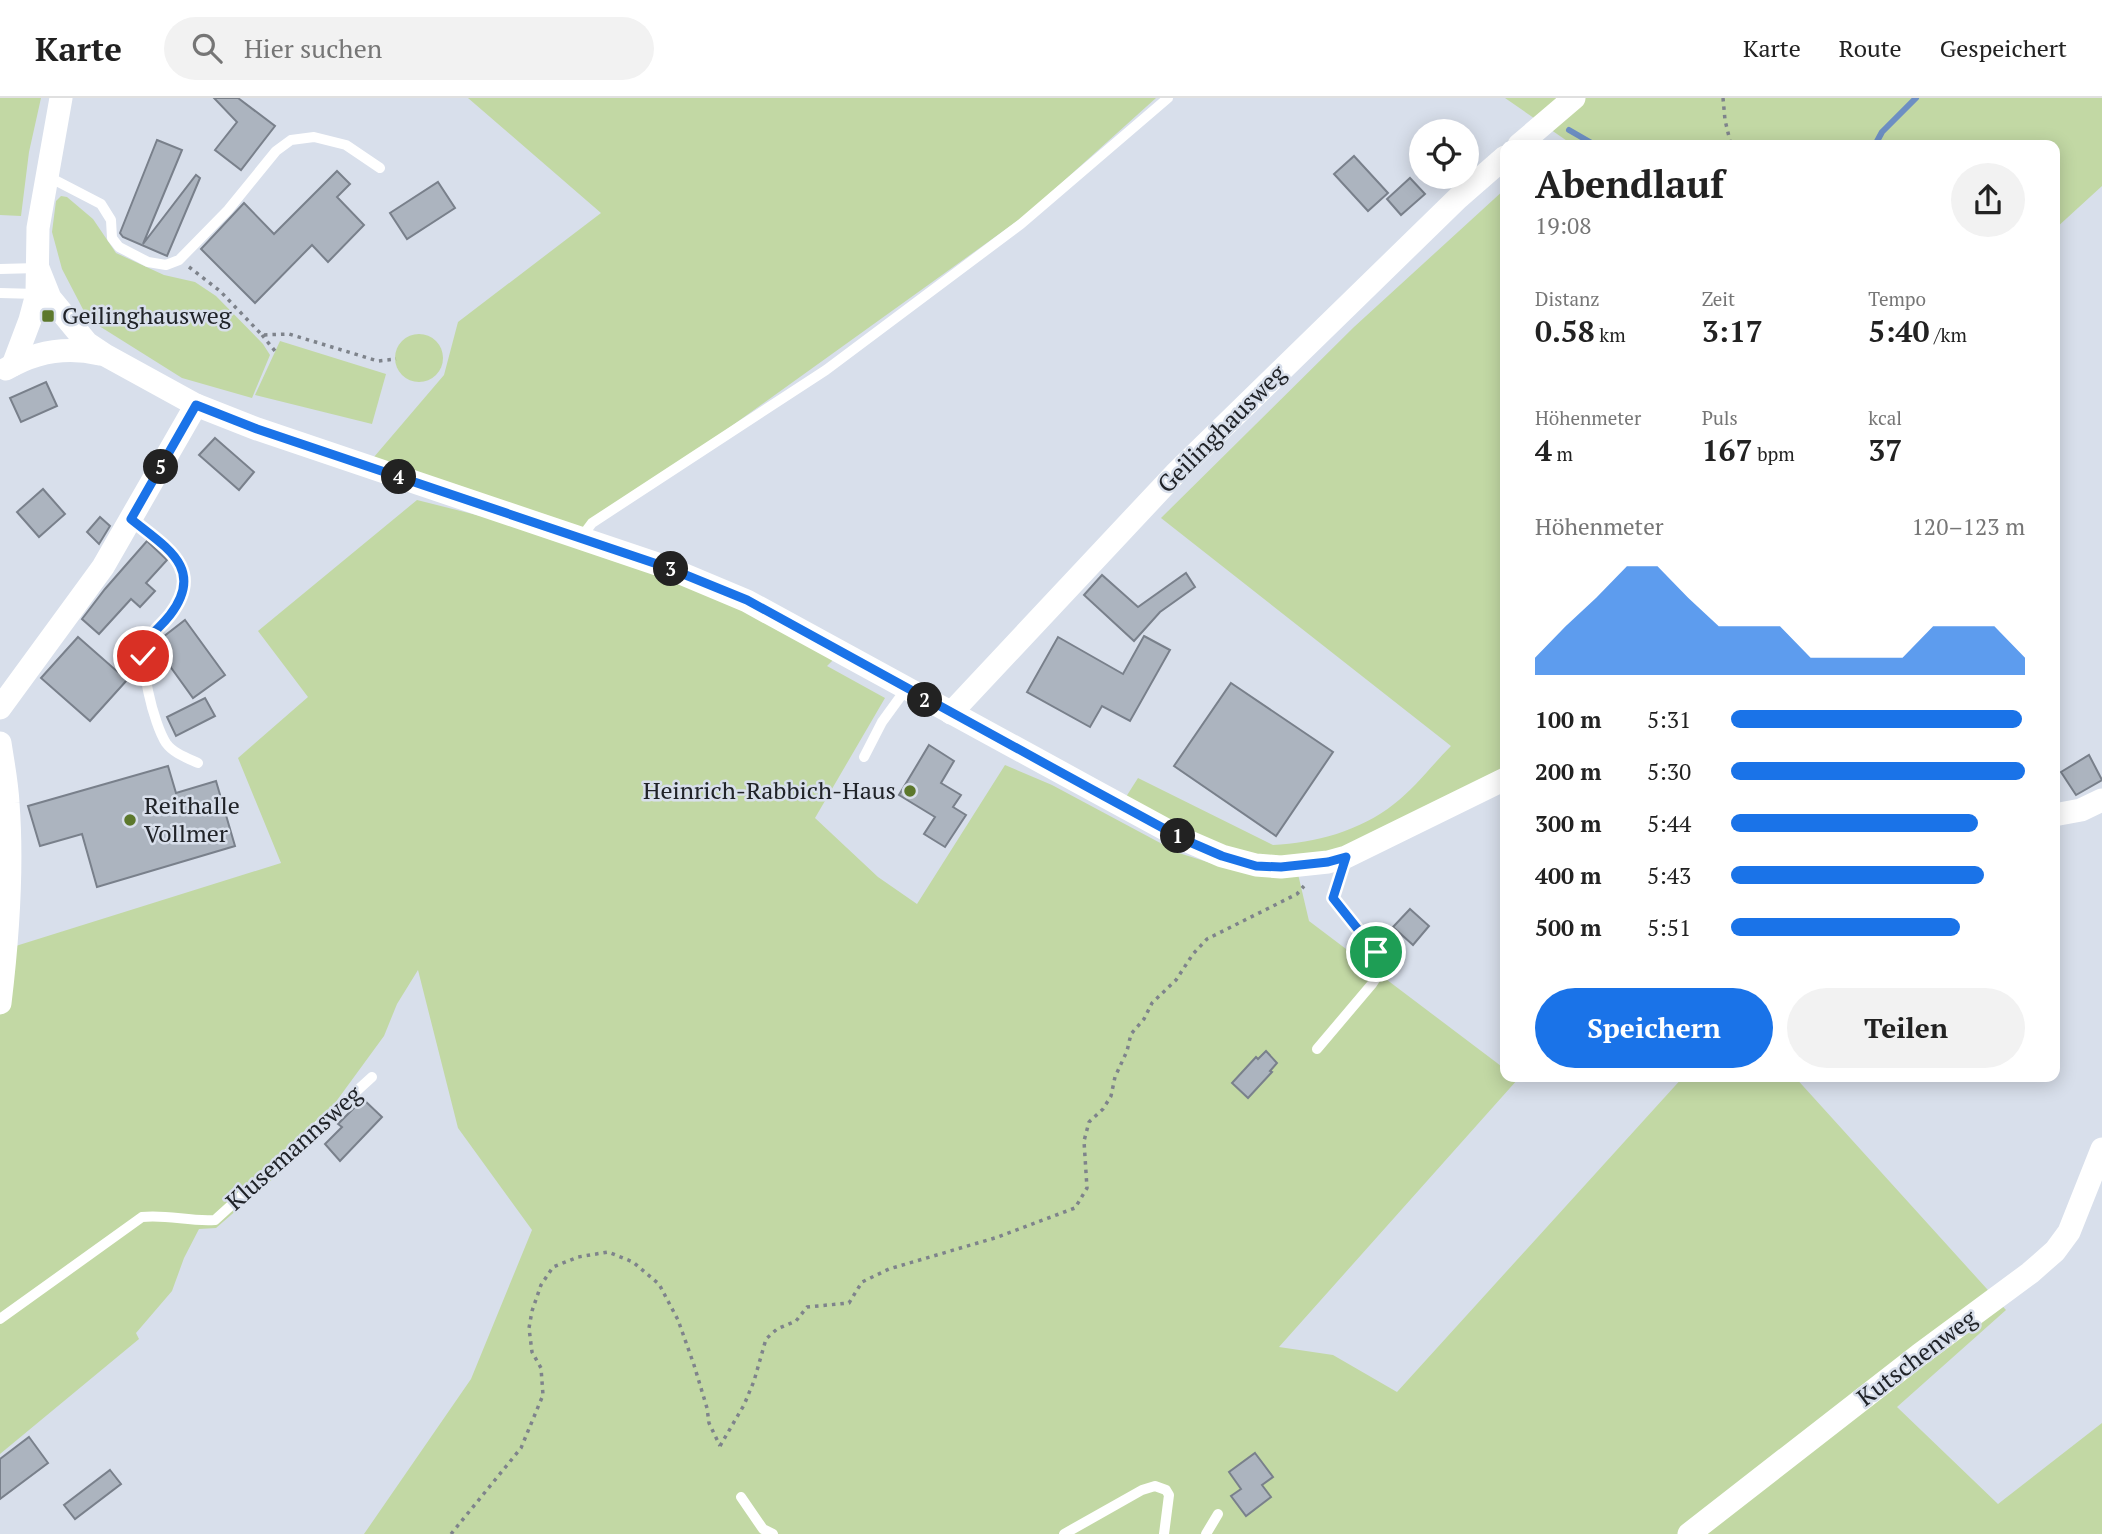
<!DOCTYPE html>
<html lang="de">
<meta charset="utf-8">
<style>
:root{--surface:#fff;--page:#f2f2f2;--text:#222;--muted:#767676;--line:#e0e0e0;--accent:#1a73e8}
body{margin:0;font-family:"PT Serif",serif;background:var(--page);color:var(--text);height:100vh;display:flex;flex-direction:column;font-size:26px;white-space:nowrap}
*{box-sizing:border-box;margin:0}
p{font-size:23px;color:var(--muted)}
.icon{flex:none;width:38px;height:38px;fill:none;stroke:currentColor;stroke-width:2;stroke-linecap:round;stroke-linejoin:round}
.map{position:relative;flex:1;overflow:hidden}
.panel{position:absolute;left:1500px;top:42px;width:560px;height:942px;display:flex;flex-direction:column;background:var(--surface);border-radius:14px;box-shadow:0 4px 18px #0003}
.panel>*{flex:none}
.controls{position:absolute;left:1409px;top:21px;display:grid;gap:14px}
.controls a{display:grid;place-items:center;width:70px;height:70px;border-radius:50%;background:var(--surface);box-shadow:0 4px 18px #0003;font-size:35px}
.pin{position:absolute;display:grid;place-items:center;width:60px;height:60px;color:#fff;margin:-30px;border:4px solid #fff;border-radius:50%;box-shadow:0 2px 7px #0007}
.km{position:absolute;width:35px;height:35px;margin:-18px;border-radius:50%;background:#222;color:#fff;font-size:19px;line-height:35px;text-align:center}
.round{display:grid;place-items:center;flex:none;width:74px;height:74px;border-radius:37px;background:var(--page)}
.head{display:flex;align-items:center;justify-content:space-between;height:119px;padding:0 35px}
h1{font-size:38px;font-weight:700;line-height:52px}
.figures{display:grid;grid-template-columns:repeat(3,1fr);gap:10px;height:119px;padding:7px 35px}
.figures div{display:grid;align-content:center}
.figures b{font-size:30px;font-weight:700}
.figures small{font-size:19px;font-weight:400}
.figures p{font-size:19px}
.chart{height:196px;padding:14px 35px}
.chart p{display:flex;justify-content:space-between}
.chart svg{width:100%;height:126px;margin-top:7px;fill:var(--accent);opacity:.7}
.cta{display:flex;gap:14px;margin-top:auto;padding:14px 35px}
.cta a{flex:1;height:80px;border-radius:42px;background:var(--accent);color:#fff;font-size:28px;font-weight:700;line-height:80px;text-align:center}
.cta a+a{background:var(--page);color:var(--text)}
ul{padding:0 35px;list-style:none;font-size:23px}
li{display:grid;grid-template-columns:112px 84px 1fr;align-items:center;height:52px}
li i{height:18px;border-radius:9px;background:var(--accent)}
header{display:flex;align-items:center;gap:42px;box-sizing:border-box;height:98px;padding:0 35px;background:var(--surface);border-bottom:2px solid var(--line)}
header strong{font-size:33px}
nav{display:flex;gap:38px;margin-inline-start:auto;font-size:24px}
.search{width:490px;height:63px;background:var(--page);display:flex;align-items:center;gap:18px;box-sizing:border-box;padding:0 24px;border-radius:38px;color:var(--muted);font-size:26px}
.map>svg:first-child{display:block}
</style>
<header>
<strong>Karte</strong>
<div class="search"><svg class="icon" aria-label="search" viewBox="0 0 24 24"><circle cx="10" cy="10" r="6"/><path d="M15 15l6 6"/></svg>Hier suchen</div>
<nav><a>Karte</a><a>Route</a><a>Gespeichert</a></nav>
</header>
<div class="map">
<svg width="2102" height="1436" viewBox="0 0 2102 1436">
<rect width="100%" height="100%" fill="#d8dfeb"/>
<g fill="#c2d8a4">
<polygon points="0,0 41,0 29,54 21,118 0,117"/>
<polygon points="468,0 1156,0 1027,116 577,439 374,359 444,277 458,224 601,115"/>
<polygon points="1505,0 2102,0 2102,88 2055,131 2054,47 1573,47"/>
<path d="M 1505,91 L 1505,675 L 1344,753 L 1260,765 L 1124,702 L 1138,680 L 1273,747 C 1315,745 1360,733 1394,706 C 1415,690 1432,667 1451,648 L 1161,420 L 1354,229 Z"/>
<polygon points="61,98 67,99 93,121 116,155 164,177 195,184 216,198 263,246 270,257 252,300 182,280 88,221 62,171 52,134 56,103"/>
<circle cx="419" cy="260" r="24"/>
<polygon points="280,243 386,276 372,326 255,297"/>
<polygon points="417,402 580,443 665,470 838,557 827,568 885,600 815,720 878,779 917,806 1005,667 1052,687 1179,755 1223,769 1298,776 1309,823 1505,971 1505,978 1514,978 1518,981 1279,1249 1333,1257 1397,1294 1684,978 1794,978 2006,1212 1897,1309 1998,1406 2102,1325 2102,1436 364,1436 471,1281 532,1132 458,1030 418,872 397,906 384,938 335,1005 267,1068 276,1078 216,1130 199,1131 184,1160 172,1193 136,1235 139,1241 0,1356 0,738 3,852 281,765 238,660 308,599 258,533"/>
</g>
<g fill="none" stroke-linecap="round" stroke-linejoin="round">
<g stroke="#6d8fc3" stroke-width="6">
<polyline points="1569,32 1595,47"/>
<polyline points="1875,47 1882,34 1916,0"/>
</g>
</g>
<g fill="#acb4bf" stroke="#79808b" stroke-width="2">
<polygon points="214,0 238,0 275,28 241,72 215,52 237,24"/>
<polygon points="157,42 182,52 143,146 196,77 200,80 167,158 123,139 120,135"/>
<polygon points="1354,58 1388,95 1368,113 1334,76"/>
<polygon points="337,73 350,86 337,99 364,127 328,164 312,147 255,205 201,151 244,105 274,136"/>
<polygon points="1410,80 1425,96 1401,117 1387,101"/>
<polygon points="438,84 455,110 407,141 390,115"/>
<polygon points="46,284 57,308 21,324 10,300"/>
<polygon points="215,340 254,374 239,392 199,357"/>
<polygon points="43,391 65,416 39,439 17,414"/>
<polygon points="100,419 110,428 99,446 87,434"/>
<polygon points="147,443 167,462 146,485 155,493 140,509 131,501 99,536 82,521 105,491"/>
<polygon points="1186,475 1195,489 1160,514 1134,543 1084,497 1102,477 1138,509"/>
<polygon points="185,522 225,577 193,600 154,546"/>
<polygon points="1144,538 1170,552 1130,623 1102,608 1090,629 1027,594 1058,539 1123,576"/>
<polygon points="78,539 127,582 90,623 41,580"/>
<polygon points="1231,585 1333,654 1276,738 1174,668"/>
<polygon points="205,600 215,618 176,638 167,619"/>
<polygon points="929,647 954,663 941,685 961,697 953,709 966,717 945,749 924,736 935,719 899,697"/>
<polygon points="2089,657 2102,682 2076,697 2061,674"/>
<polygon points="168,668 176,695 216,683 235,748 97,789 82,736 40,748 28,708"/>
<polygon points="1410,811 1429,828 1413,847 1393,829"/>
<polygon points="1266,953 1277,965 1270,973 1272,974 1248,1000 1232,985 1256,959 1258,961"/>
<polygon points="363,1001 382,1019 340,1063 325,1046 342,1029 338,1026"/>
<polygon points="29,1339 48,1365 0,1401 0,1361"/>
<polygon points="1255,1355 1273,1379 1262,1387 1271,1399 1246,1418 1231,1398 1241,1391 1229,1374"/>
<polygon points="110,1372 121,1386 75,1421 64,1407"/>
</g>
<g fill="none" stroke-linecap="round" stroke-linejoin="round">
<g stroke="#7e838b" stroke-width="3.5" stroke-dasharray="3.5 5" stroke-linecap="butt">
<polyline points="1723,0 1725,22 1731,47"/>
<polyline points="189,169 220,193 262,237 289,236 378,263 396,261"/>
<polyline points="262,237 275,253"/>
<polyline points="720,1348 744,1307 754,1283 766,1241 777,1231 796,1223 807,1209 849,1205 862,1184 889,1171 998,1139 1075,1110 1087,1090 1084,1043 1089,1024 1103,1011 1111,998 1115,979 1127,953 1131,936 1144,921 1152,905 1176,882 1193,856 1207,841 1297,796 1304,788"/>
<polyline points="451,1436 521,1350 543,1297 541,1270 532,1254 529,1230 532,1213 541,1187 553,1169 578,1159 608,1154 633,1164 659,1186 678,1222 694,1267 707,1310 709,1325 720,1348"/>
</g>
<g stroke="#fff" stroke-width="10">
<polyline points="47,78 101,106 111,122 112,140 119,149 148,164 166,167 179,162 228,112 276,53 291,42 314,39 346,47 380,70"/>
<polyline points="0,171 38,170"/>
<polyline points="0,195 37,196"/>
<path d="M 131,421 C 148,435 178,451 183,473 C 192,507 159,520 147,541 C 137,561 154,627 166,645 C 173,655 187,660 198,665"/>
<polyline points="580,441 592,425 826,272 1021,126 1168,0"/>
<polyline points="864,659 882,624 906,591"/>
<path d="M 1317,951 L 1372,886 C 1397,852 1348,828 1333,800 L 1346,759"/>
<path d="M 0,1221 L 142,1119 C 167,1116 190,1124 215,1122 L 372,979"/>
<polyline points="741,1399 763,1431 773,1436"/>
<polyline points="1064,1436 1142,1392 1155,1388 1166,1392 1169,1397 1164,1436"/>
<polyline points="1206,1436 1218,1416"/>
</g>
<g stroke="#fff" stroke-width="23">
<polyline points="1519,47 1574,0"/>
<polyline points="38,170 50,200 87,245 105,257 196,307 257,331 666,469 747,503 1093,692 1185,742 1222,758 1256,767 1281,769 1328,764 1346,759 1505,681"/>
<polyline points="13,267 30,222 37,196 38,130 61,0"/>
<path d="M 6,271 C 36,253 66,248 100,256"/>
<polyline points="0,610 103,469 196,307"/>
<polyline points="951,615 1175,376 1458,100 1505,59"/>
<path d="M 0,645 C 3,665 7,685 8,705 C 13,771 8,839 0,905"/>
<polyline points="2054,717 2081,712 2102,702"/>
<polyline points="1689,1436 1919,1257 2030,1175 2055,1153 2069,1134 2102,1051"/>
</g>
</g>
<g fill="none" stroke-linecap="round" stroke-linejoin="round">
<g stroke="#fff" stroke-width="14">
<path id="route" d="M 143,558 C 149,533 156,535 170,517 C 206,470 165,449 131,421 L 196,307 L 257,331 L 666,469 L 747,502 L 1093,692 L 1185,742 L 1222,758 L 1256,768 L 1281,769 L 1328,764 L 1346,759 L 1333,800 L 1376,854"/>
</g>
<use href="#route" stroke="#1a73e8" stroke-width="9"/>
</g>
<g fill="#5c782c" stroke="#d8dfeb" stroke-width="2.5">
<rect x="41" y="211" width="14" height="14" rx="3.5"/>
<circle cx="910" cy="693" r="7"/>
<circle cx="130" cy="722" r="7"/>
</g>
<g text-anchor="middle" stroke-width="5" stroke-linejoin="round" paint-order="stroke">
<g font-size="24" fill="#202328" stroke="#d8dfeb" text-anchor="start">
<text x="62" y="226">Geilinghausweg</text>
<text x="896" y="701" text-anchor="end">Heinrich-Rabbich-Haus</text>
<text x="144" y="716">Reithalle<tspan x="144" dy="28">Vollmer</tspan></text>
</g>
<g font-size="24" fill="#202328" stroke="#d8dfeb">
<text transform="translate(1222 331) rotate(-45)" y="8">Geilinghausweg</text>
<text transform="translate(294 1050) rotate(-42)" y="8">Klusemannsweg</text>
<text transform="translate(1917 1260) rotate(-37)" y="8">Kutschenweg</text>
</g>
</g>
</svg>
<div class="controls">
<a><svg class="icon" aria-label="locate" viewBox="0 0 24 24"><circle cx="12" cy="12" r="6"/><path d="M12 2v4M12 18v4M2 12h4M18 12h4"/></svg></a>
</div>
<div class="pin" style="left:1376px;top:854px;background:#1e9e55"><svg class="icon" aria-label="arrive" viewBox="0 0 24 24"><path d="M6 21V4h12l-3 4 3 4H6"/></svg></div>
<div class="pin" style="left:143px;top:558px;background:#d93025"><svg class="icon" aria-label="check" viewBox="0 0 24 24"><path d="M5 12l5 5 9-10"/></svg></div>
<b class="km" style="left:1178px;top:738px">1</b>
<b class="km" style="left:925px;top:602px">2</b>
<b class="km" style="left:671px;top:471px">3</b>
<b class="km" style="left:399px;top:379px">4</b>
<b class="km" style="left:161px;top:369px">5</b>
<section class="panel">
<div class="head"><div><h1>Abendlauf</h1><p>19:08</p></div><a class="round"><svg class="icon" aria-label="share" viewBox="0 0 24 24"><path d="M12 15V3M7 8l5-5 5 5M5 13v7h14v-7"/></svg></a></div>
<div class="figures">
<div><p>Distanz</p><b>0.58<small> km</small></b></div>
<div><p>Zeit</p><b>3:17</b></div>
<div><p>Tempo</p><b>5:40<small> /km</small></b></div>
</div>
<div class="figures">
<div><p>Höhenmeter</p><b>4<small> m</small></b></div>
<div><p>Puls</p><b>167<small> bpm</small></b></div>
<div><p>kcal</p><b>37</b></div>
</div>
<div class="chart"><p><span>Höhenmeter</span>120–123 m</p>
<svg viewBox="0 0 160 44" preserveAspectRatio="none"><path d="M0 44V38L10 27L20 17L30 6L40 6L50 17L60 27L70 27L80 27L90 38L100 38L110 38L120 38L130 27L140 27L150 27L160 38V44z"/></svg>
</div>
<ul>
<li><b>100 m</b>5:31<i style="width:99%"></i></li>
<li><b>200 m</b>5:30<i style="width:100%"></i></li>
<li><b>300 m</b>5:44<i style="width:84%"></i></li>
<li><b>400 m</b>5:43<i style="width:86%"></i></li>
<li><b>500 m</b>5:51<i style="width:78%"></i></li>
</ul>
<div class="cta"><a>Speichern</a><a>Teilen</a></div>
</section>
</div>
